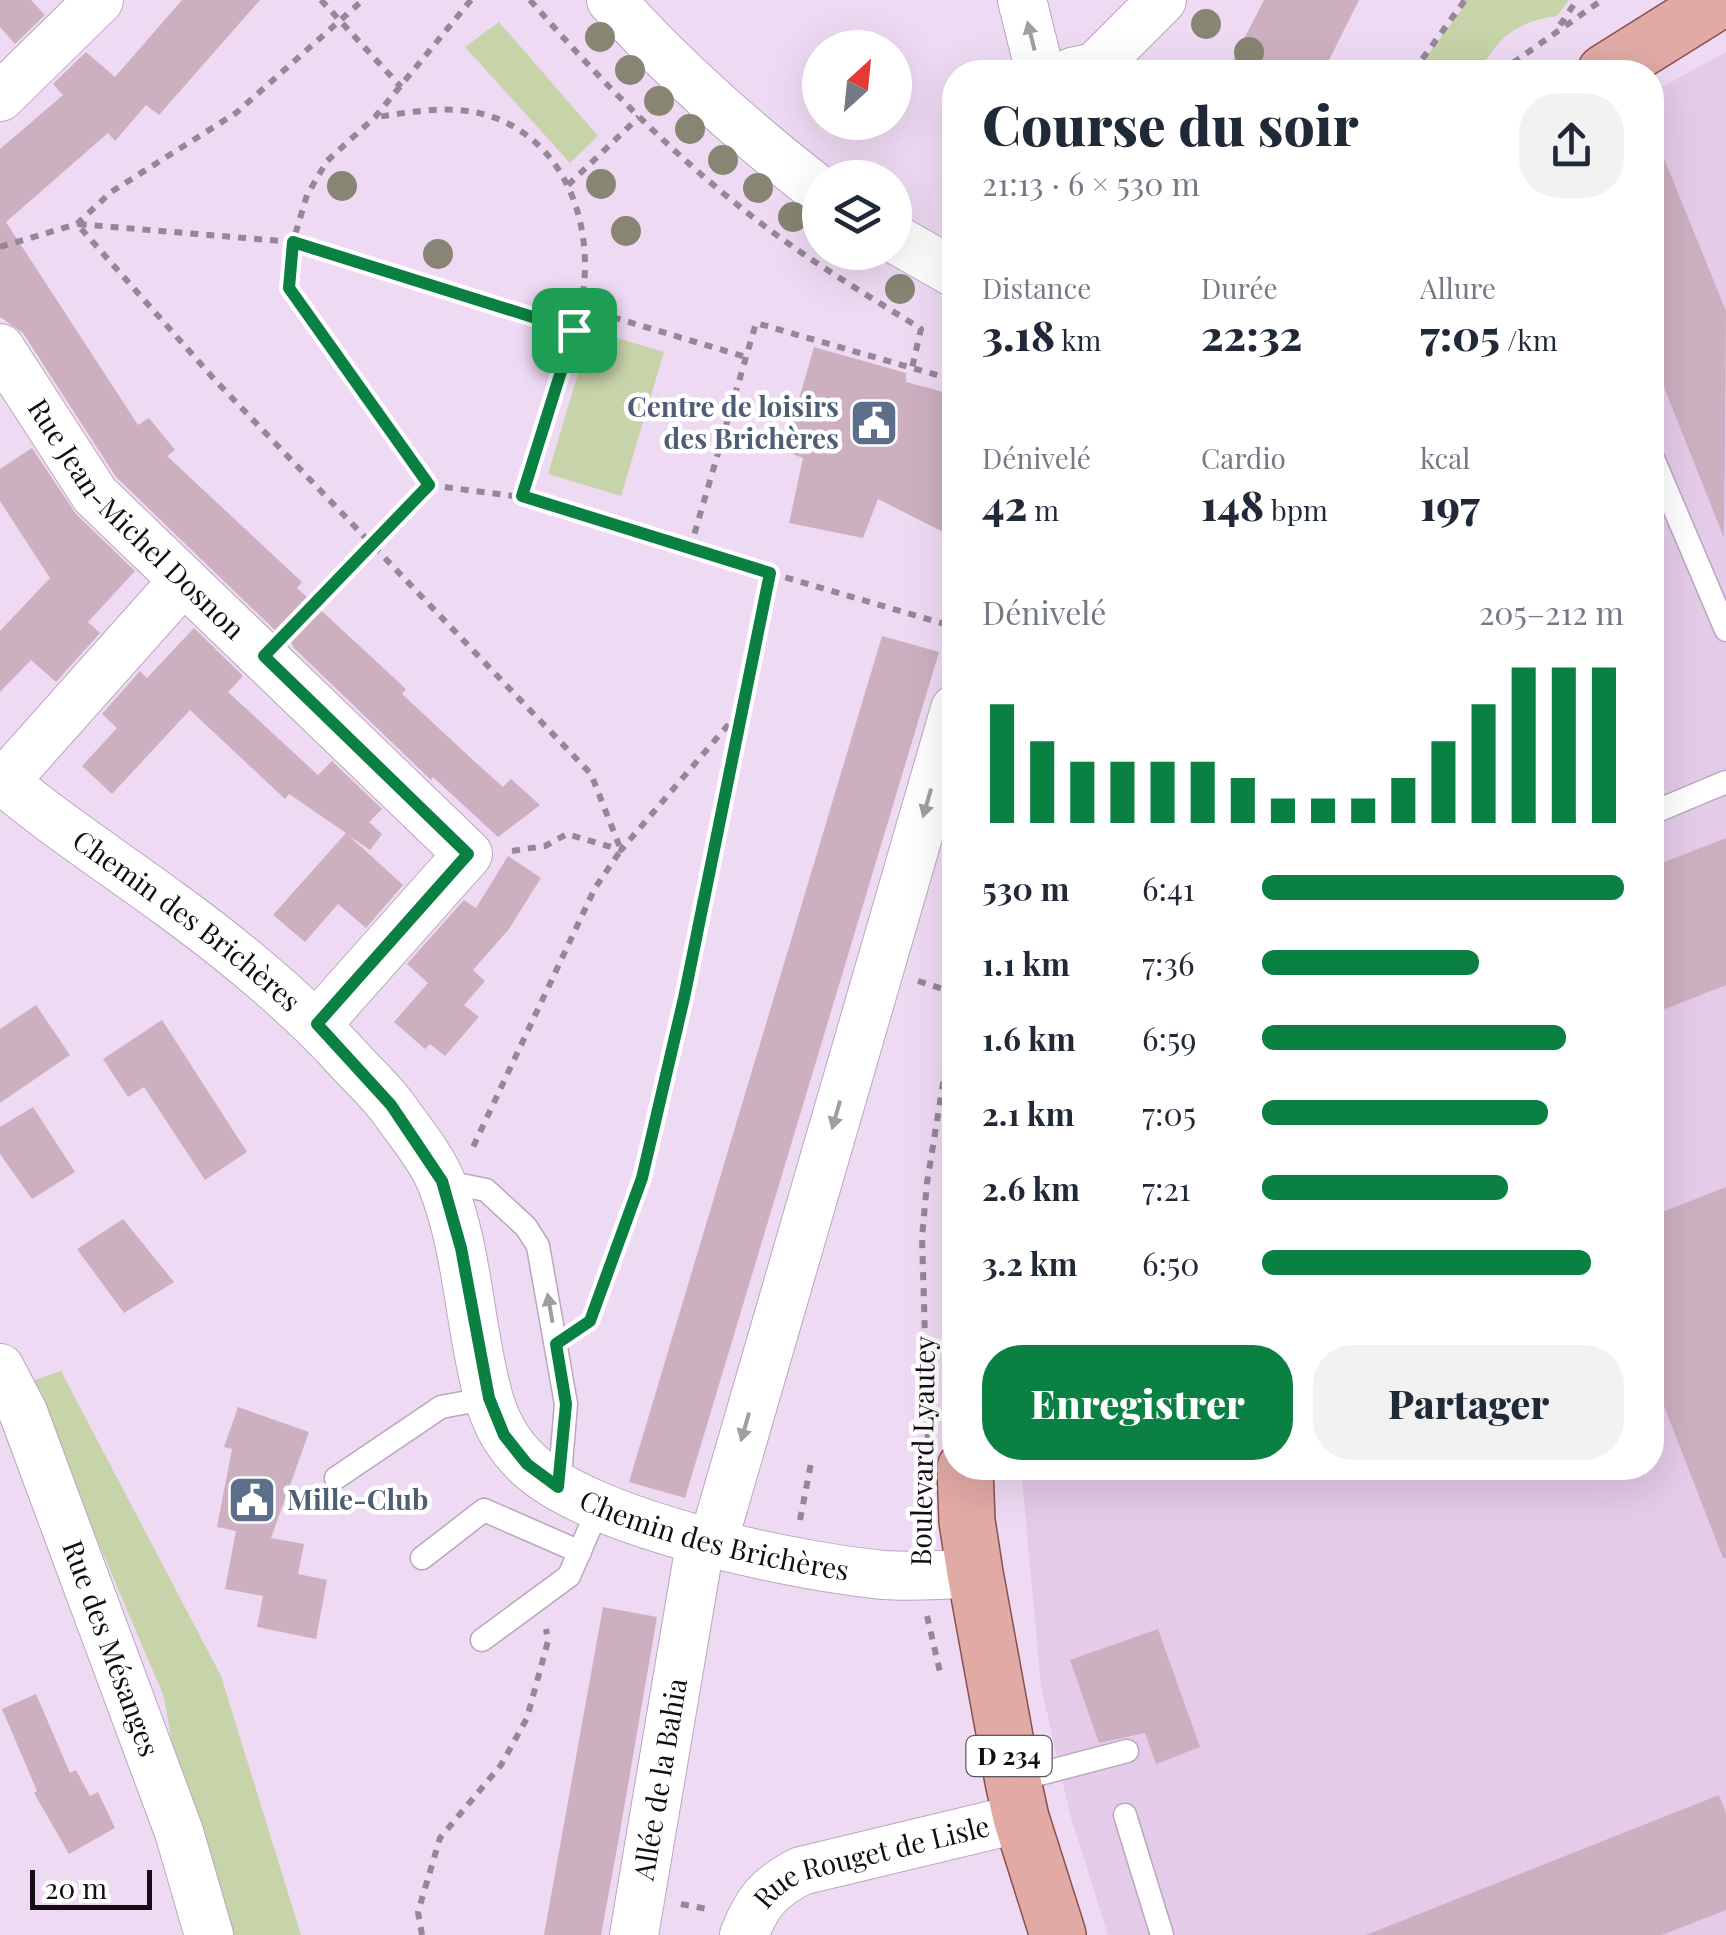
<!DOCTYPE html>
<html lang="fr">
<meta charset="utf-8">
<style>
:root{--surface:#fff;--page:#f2f2f3;--text:#1f2937;--muted:#747a83;--accent:#0b8043}
body{margin:0;font-family:"Playfair Display",serif;background:var(--page);color:var(--text);height:100vh;display:flex;flex-direction:column;font-size:38px;white-space:nowrap}
*{box-sizing:border-box;margin:0}
p{font-size:32px;color:var(--muted)}
.icon{flex:none;width:55px;height:55px;fill:none;stroke:currentColor;stroke-width:2;stroke-linecap:round;stroke-linejoin:round}
.map{position:relative;flex:1;overflow:hidden}
.drawer{position:absolute;left:942px;top:60px;width:722px;height:1420px;display:flex;flex-direction:column;background:var(--surface);border-radius:40px;box-shadow:0 10px 40px #0002}
.drawer>*{flex:none}
.needle{width:65px;rotate:27deg}
.controls{position:absolute;left:802px;top:30px;display:grid;gap:20px}
.controls a{display:grid;place-items:center;width:110px;height:110px;border-radius:50%;background:var(--surface);box-shadow:0 10px 40px #0002;font-size:50px}
.scale{position:absolute;left:30px;bottom:25px;width:122px;box-sizing:border-box;padding-left:10px;border:5px solid #140d15;border-top:0;font-size:28px;line-height:35px;white-space:nowrap;color:#140d15;-webkit-text-stroke:8px #fff;paint-order:stroke}
.pin{position:absolute;display:grid;place-items:center;width:85px;height:85px;color:#fff;margin:-42px;border-radius:20px;box-shadow:0 5px 15px #0006}
.round{display:grid;place-items:center;flex:none;width:105px;height:105px;border-radius:40px;background:var(--page)}
.overview{display:flex;align-items:center;justify-content:space-between;height:170px;padding:0 40px}
h1{font-size:55px;font-weight:800;line-height:75px}
.figures{display:grid;grid-template-columns:repeat(3,1fr);gap:15px;height:170px;padding:10px 40px}
.figures div{display:grid;align-content:center}
.figures b{font-size:42px;font-weight:800}
.figures small{font-size:28px;font-weight:400}
.figures p{font-size:28px}
.chart{height:280px;padding:20px 40px}
.chart p{display:flex;justify-content:space-between}
.chart svg{width:100%;height:180px;margin-top:10px;stroke:var(--accent);stroke-width:6}
.button{display:flex;gap:20px;margin-top:auto;padding:20px 40px}
.button a{flex:1;height:115px;border-radius:40px;background:var(--accent);color:#fff;font-size:40px;font-weight:800;line-height:115px;text-align:center}
.button a+a{background:var(--page);color:var(--text)}
ul{padding:0 40px;list-style:none;font-size:32px}
li{display:grid;grid-template-columns:160px 120px 1fr;align-items:center;height:75px}
li i{height:25px;border-radius:12px;background:var(--accent)}
.map>svg:first-child{display:block}
</style>
<div class="map">
<svg width="1726" height="1935" viewBox="0 0 1726 1935">
<rect width="100%" height="100%" fill="#efdaf3"/>
<polygon fill="#e4cbe9" points="1726,52 1726,1935 1108,1935 1070,1814 1041,1686 1021,1468 1652,1468 1653,92"/>
<g fill="#c7d3a8">
<path d="M 1462,0 L 1569,0 L 1557,16 C 1516,22 1499,36 1479,72 L 1415,72 L 1462,9 Z"/>
<polygon points="499,22 598,136 570,163 465,47"/>
<polygon points="591,330 664,352 621,496 548,474"/>
<polygon points="61,1371 221,1676 301,1935 223,1935 187,1830 164,1697 30,1382"/>
</g>
<g fill="#ccb0c0">
<polygon points="0,0 31,0 45,15 15,44 0,27"/>
<polygon points="182,0 260,0 159,115 146,105 115,141 108,133 6,222 138,425 149,418 175,450 167,456 302,582 297,588 406,689 402,694 474,761 503,787 511,779 540,805 498,837 433,777 431,780 294,648 285,631 281,636 116,477 23,333 0,317 0,149 63,95 53,84 86,52 115,77"/>
<polygon points="1264,0 1359,0 1323,72 1227,72"/>
<polygon points="1652,129 1726,311 1724,538 1652,357"/>
<polygon points="814,347 906,373 906,382 955,395 955,538 878,499 863,538 789,523 803,458 784,451"/>
<polygon points="32,448 76,514 135,571 88,622 100,633 56,682 31,660 0,692 0,631 50,578 0,501 0,469"/>
<polygon points="194,628 243,676 228,692 318,775 332,761 382,809 369,822 382,834 370,850 348,835 403,885 366,928 338,904 305,942 273,915 346,833 289,794 285,799 190,710 112,794 82,766 117,728 102,714 140,671 147,678"/>
<polygon points="882,636 939,652 685,1498 629,1482"/>
<polygon points="1726,838 1726,985 1652,1014 1652,867"/>
<polygon points="508,856 541,878 509,929 473,970 485,981 464,1005 479,1017 445,1056 430,1044 425,1049 394,1022 428,983 407,964 464,900 476,908"/>
<polygon points="36,1005 70,1055 0,1103 0,1029"/>
<polygon points="162,1020 247,1152 205,1180 144,1087 128,1097 103,1059"/>
<polygon points="33,1107 75,1172 32,1199 0,1154 0,1127"/>
<polygon points="1726,1187 1726,1558 1723,1558 1652,1375 1652,1216"/>
<polygon points="123,1219 174,1282 124,1313 77,1249"/>
<polygon points="238,1407 309,1432 271,1538 304,1544 298,1574 327,1580 316,1639 257,1627 263,1596 225,1589 236,1531 217,1527 232,1449 224,1447"/>
<polygon points="603,1607 657,1617 618,1843 601,1935 544,1935"/>
<polygon points="1158,1629 1200,1747 1156,1764 1145,1733 1099,1743 1070,1660"/>
<polygon points="36,1694 70,1773 76,1770 90,1796 98,1792 115,1828 69,1854 34,1793 37,1791 2,1709"/>
<polygon points="1719,1795 1726,1813 1726,1910 1662,1935 1366,1935"/>
</g>
<g fill="none" stroke-linecap="round" stroke-linejoin="round">
<g stroke="#baa7be" stroke-width="25">
<g id="lane">
<polyline points="1652,456 1726,630"/>
<polyline points="1652,813 1726,782"/>
<polyline points="441,1181 486,1190 526,1227 538,1246 566,1404 559,1487"/>
<polyline points="336,1478 441,1407 489,1398"/>
<polyline points="422,1558 484,1510 580,1552"/>
<polyline points="482,1640 569,1576 599,1507"/>
<polyline points="1013,1781 1127,1751"/>
<polyline points="1125,1815 1162,1935"/>
</g>
</g>
<g stroke="#baa7be" stroke-width="50">
<g id="street">
<path d="M 611,0 C 675,71 745,133 820,191"/>
<polyline points="1022,0 1040,72"/>
<polyline points="1072,72 1095,67 1162,0"/>
<polyline points="0,97 99,0"/>
<polyline points="895,239 955,273"/>
<path id="s1" d="M 0,348 L 95,495 L 468,854 L 317,1024"/>
<path id="s2" d="M 0,778 C 54,824 113,862 170,904 C 236,952 298,1003 352,1063 C 366,1078 381,1092 393,1108 C 409,1131 432,1158 442,1184 C 469,1253 469,1328 489,1399 C 496,1423 509,1446 527,1463 C 588,1524 797,1567 884,1575 C 914,1577 945,1575 975,1573"/>
<polyline points="4,782 183,581"/>
<path id="s3" d="M 0,1368 L 23,1412 L 179,1832 L 209,1935"/>
<polyline points="713,1542 955,709"/>
<path id="s4" d="M 634,1935 L 701,1539"/>
<path id="s5" d="M 744,1935 C 757,1902 769,1887 801,1871 L 1021,1818"/>
</g>
</g>
<g stroke="#8c4f4c" stroke-width="58">
<g id="primary">
<polyline points="1605,72 1720,0"/>
<polyline points="965,1468 967,1521 975,1573 1013,1781 1021,1818 1058,1935"/>
</g>
</g>
<g stroke="#958698" stroke-width="6" stroke-dasharray="8 8" stroke-linecap="butt">
<polyline points="321,0 401,87"/>
<polyline points="471,0 375,117 327,161 307,195 293,242 77,224 214,379 591,774 621,850 595,888 473,1147"/>
<path d="M 530,0 C 610,92 698,181 799,251 C 838,278 880,303 921,329 L 912,368"/>
<polyline points="1560,25 1577,0"/>
<polyline points="1413,72 1465,0"/>
<polyline points="1500,72 1602,0"/>
<polyline points="568,185 639,117"/>
<polyline points="0,247 77,224 111,192 236,113 363,0"/>
<polyline points="582,308 746,357"/>
<polyline points="429,485 521,497 770,573 740,711 621,850 567,834 545,846 512,851"/>
<polyline points="521,497 574,330"/>
<polyline points="690,549 756,323 954,380 955,377"/>
<polyline points="770,573 955,627"/>
<path d="M 292,626 L 429,485 L 289,288 L 293,242 L 574,330 C 601,254 579,152 498,119 C 459,103 417,111 377,117"/>
<polyline points="949,667 955,639"/>
<polyline points="918,981 955,993"/>
<polyline points="582,1326 590,1321 642,1178 685,998 740,712"/>
<polyline points="928,1440 922,1237 927,1183 955,1009"/>
<polyline points="800,1520 811,1463"/>
<polyline points="927,1616 940,1672"/>
<polyline points="681,1904 707,1909"/>
<polyline points="422,1935 418,1912 440,1838 501,1765 527,1718 548,1641 546,1629"/>
</g>
<use href="#lane" stroke="#fff" stroke-width="22"/>
<use href="#street" stroke="#fff" stroke-width="48"/>
<use href="#primary" stroke="#e1aaa5" stroke-width="55"/>
</g>
<g fill="#898574">
<circle cx="1206" cy="24" r="15"/>
<circle cx="600" cy="37" r="15"/>
<circle cx="1249" cy="52" r="15"/>
<circle cx="630" cy="70" r="15"/>
<circle cx="659" cy="101" r="15"/>
<circle cx="690" cy="129" r="15"/>
<circle cx="723" cy="160" r="15"/>
<circle cx="601" cy="184" r="15"/>
<circle cx="342" cy="186" r="15"/>
<circle cx="758" cy="188" r="15"/>
<circle cx="793" cy="217" r="15"/>
<circle cx="626" cy="231" r="15"/>
<circle cx="438" cy="254" r="15"/>
<circle cx="900" cy="289" r="15"/>
</g>
<defs><path id="oneway-solid" d="M-6-.8H1V-3.2L6.5 0L1 3.2V.8H-6Z" transform="scale(2.5)"/></defs>
<g fill="#a19ea1">
<use href="#oneway-solid" transform="translate(1031 36) rotate(-104)"/>
<use href="#oneway-solid" transform="translate(927 803) rotate(106)"/>
<use href="#oneway-solid" transform="translate(836 1115) rotate(106)"/>
<use href="#oneway-solid" transform="translate(550 1308) rotate(-100)"/>
<use href="#oneway-solid" transform="translate(745 1427) rotate(106)"/>
</g>
<g fill="none" stroke-linecap="round" stroke-linejoin="round">
<g stroke="#fff" stroke-width="20">
<polygon id="route" points="293,242 574,330 522,496 770,573 684,998 642,1178 590,1321 556,1344 566,1404 558,1487 527,1464 504,1435 489,1398 461,1248 442,1181 391,1105 317,1024 468,854 264,656 429,485 289,288"/>
</g>
<use href="#route" stroke="#0b8043" stroke-width="12"/>
</g>
<defs>
<g id="civic-square" transform="scale(2.5)"><rect x="-9" y="-9" width="18" height="18" rx="4" fill="#5c6f8a" stroke="#fff"/><path d="M-.6-6.5H3V-4.5H.6V-3L4-1V1h2V6H-6V1h2V-1L-.6-3ZM-1.2 2.5V6h2.4V2.5Z" fill="#fff"/></g>
</defs>
<g fill-rule="evenodd">
<use href="#civic-square" x="874" y="423"/>
<use href="#civic-square" x="252" y="1500"/>
</g>
<g text-anchor="middle" stroke-width="9" stroke-linejoin="round" paint-order="stroke">
<rect fill="#fff" stroke="#5a565b" stroke-width="2.5" x="966.5" y="1736" width="85" height="40" rx="8"/>
<g font-size="25" font-weight="bold" fill="#140d15">
<text x="1009" y="1765">D 234</text>
</g>
<g font-size="28" font-weight="bold" fill="#4e5e75" stroke="#fff" text-anchor="end">
<text x="839" y="417">Centre de loisirs<tspan x="839" dy="32">des Brichères</tspan></text>
<text x="287" y="1510" text-anchor="start">Mille-Club</text>
</g>
<g font-size="28" fill="#140d15" stroke="#fff">
<text dy="10" stroke="none"><textPath href="#s1" startOffset="220">Rue Jean-Michel Dosnon</textPath></text>
<text dy="10" stroke="none"><textPath href="#s2" startOffset="235">Chemin des Brichères</textPath></text>
<text transform="translate(923 1451) rotate(-89)" y="10">Boulevard Lyautey</text>
<text dy="10" stroke="none"><textPath href="#s2" startOffset="1105">Chemin des Brichères</textPath></text>
<text dy="10" stroke="none"><textPath href="#s3" startOffset="302">Rue des Mésanges</textPath></text>
<text dy="10" stroke="none"><textPath href="#s4" startOffset="158">Allée de la Bahia</textPath></text>
<text dy="10" stroke="none"><textPath href="#s5" startOffset="158">Rue Rouget de Lisle</textPath></text>
</g>
</g>
</svg>
<div class="controls">
<a><svg class="needle" viewBox="-14 -14 28 28"><path d="M0-13l5 13h-10z" fill="#e53935"/><path d="M0 13l5-13h-10z" fill="#747a83"/></svg></a>
<a><svg class="icon" aria-label="layers" viewBox="0 0 24 24"><path d="M12 4l9 5-9 5-9-5zM3 14l9 5 9-5"/></svg></a>
</div>
<div class="scale">20 m</div>
<div class="pin" style="left:574px;top:330px;background:#1e9e55"><svg class="icon" aria-label="arrive" viewBox="0 0 24 24"><path d="M6 21V4h12l-3 4 3 4H6"/></svg></div>
<section class="drawer">
<div class="overview"><div><h1>Course du soir</h1><p>21:13 · 6 × 530 m</p></div><a class="round"><svg class="icon" aria-label="share" viewBox="0 0 24 24"><path d="M12 15V3M7 8l5-5 5 5M5 13v7h14v-7"/></svg></a></div>
<div class="figures">
<div><p>Distance</p><b>3.18<small> km</small></b></div>
<div><p>Durée</p><b>22:32</b></div>
<div><p>Allure</p><b>7:05<small> /km</small></b></div>
</div>
<div class="figures">
<div><p>Dénivelé</p><b>42<small> m</small></b></div>
<div><p>Cardio</p><b>148<small> bpm</small></b></div>
<div><p>kcal</p><b>197</b></div>
</div>
<div class="chart"><p><span>Dénivelé</span>205–212 m</p>
<svg viewBox="0 0 160 44" preserveAspectRatio="none"><path d="M5 44V15M15 44V24M25 44V29M35 44V29M45 44V29M55 44V29M65 44V33M75 44V38M85 44V38M95 44V38M105 44V33M115 44V24M125 44V15M135 44V6M145 44V6M155 44V6"/></svg>
</div>
<ul>
<li><b>530 m</b>6:41<i style="width:100%"></i></li>
<li><b>1.1 km</b>7:36<i style="width:60%"></i></li>
<li><b>1.6 km</b>6:59<i style="width:84%"></i></li>
<li><b>2.1 km</b>7:05<i style="width:79%"></i></li>
<li><b>2.6 km</b>7:21<i style="width:68%"></i></li>
<li><b>3.2 km</b>6:50<i style="width:91%"></i></li>
</ul>
<div class="button"><a>Enregistrer</a><a>Partager</a></div>
</section>
</div>
